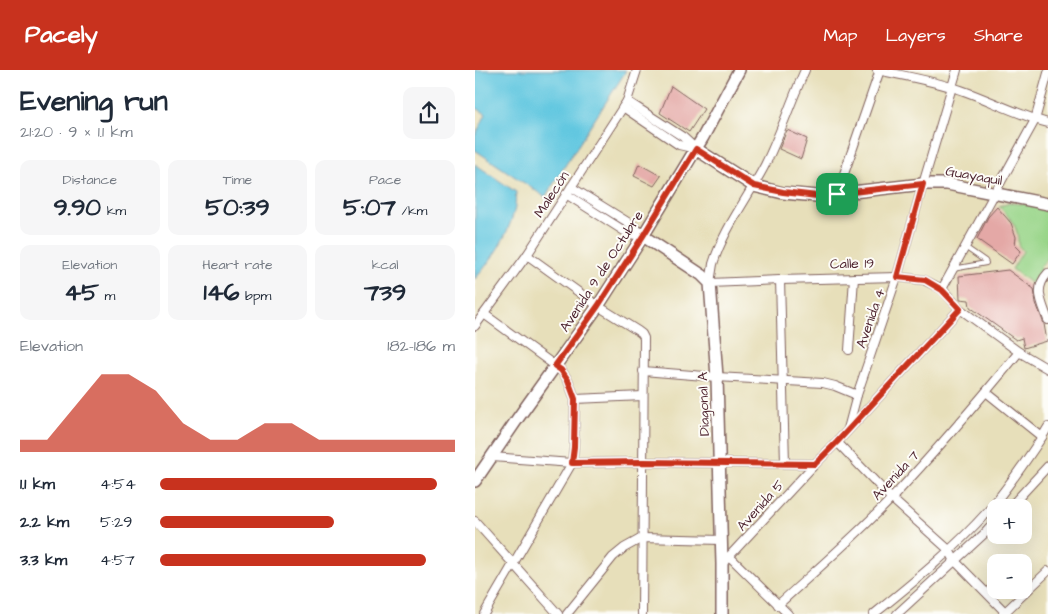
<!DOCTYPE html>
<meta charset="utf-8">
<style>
:root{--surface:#fff;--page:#f6f6f7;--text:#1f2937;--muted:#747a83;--accent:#c8321e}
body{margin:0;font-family:"Architects Daughter",sans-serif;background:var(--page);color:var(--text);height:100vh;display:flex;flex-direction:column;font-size:19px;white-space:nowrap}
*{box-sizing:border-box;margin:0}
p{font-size:16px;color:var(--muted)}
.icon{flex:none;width:28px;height:28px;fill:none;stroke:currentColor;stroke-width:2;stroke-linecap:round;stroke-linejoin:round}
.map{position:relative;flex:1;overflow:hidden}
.drawer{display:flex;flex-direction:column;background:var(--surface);width:475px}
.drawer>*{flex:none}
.tools{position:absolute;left:512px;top:429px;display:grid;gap:10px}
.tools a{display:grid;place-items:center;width:45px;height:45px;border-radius:10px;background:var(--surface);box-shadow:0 5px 20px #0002;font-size:25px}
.pin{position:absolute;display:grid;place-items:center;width:42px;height:42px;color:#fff;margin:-21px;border-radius:10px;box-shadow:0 2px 8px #0006}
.round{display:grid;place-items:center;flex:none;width:52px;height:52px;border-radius:10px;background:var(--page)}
.overview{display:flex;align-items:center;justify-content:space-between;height:85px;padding:0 20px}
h1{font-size:28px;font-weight:800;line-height:38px}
.stats{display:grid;grid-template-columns:repeat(3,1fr);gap:8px;height:85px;padding:5px 20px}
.stats div{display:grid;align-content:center;border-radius:10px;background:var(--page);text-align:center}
.stats b{font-size:25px;font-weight:800}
.stats small{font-size:14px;font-weight:400}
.stats p{font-size:14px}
.chart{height:140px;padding:10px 20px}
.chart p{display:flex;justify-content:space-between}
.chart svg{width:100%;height:90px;margin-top:5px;fill:var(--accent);opacity:.7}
ul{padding:0 20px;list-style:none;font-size:16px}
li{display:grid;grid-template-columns:80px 60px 1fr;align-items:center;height:38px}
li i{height:12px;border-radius:6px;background:var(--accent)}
header{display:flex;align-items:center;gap:30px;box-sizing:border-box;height:70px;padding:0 25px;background:var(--accent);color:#fff}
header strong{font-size:24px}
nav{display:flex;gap:28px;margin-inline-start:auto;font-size:18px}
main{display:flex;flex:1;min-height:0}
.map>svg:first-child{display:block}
</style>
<header>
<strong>Pacely</strong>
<nav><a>Map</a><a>Layers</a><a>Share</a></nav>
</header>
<main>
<section class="drawer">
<div class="overview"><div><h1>Evening run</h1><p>21:20 · 9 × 1.1 km</p></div><a class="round"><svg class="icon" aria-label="share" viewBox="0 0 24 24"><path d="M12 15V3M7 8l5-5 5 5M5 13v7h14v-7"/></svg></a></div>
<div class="stats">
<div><p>Distance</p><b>9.90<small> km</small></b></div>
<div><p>Time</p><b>50:39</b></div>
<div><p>Pace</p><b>5:07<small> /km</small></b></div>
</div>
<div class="stats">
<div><p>Elevation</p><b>45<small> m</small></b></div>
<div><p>Heart rate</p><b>146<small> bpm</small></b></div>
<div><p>kcal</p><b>739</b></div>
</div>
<div class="chart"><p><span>Elevation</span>182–186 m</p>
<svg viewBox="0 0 160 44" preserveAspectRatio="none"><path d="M0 44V38L10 38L20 22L30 6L40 6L50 14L60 30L70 38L80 38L90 30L100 30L110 38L120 38L130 38L140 38L150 38L160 38V44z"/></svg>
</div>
<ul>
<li><b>1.1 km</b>4:54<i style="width:94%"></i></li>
<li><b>2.2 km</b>5:29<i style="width:59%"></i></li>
<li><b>3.3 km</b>4:57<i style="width:90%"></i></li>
</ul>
</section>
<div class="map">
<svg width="573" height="544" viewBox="0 0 573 544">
<rect width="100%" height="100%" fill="#fdfcf7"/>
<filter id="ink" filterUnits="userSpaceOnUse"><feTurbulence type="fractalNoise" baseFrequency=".02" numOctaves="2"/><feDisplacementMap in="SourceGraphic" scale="10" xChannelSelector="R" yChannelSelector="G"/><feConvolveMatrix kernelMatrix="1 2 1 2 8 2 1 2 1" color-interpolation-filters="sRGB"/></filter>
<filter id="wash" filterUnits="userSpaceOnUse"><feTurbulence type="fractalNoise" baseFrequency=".0096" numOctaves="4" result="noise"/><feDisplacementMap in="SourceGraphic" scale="20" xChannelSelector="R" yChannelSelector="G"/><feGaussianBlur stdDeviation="1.12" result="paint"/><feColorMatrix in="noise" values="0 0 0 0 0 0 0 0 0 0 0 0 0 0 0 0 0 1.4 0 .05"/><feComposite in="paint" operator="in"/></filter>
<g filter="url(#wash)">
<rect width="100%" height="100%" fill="#e7dfba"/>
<path fill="#99d589" stroke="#727a5a" d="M 535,133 L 552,134 L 573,142 L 573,188 L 564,198 L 568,202 L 558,215 L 537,199 L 548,181 L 543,175 C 544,156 535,149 524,136 Z"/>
<g fill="#62c7e0" stroke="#567386">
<polygon points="0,0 151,0 149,4 70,127 0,80 0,66 11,44 0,37"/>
<path d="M 0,94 L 41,122 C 40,129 41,136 39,142 C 32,167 17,190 0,209 Z"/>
</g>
<g id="blocks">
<g fill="#e4a8a6">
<polygon points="196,16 229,39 214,62 185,43"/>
<polygon points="312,60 332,69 326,89 304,79"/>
<polygon points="164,94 186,106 179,116 159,106"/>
<polygon points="522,137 536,153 541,167 540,175 546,181 537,194 502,169 513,147"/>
<polygon points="533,200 559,219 561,233 569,254 572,271 549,278 547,268 541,270 495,237 494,230 485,229 484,206"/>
</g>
</g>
</g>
<g filter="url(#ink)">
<use href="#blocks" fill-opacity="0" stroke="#81625d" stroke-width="1"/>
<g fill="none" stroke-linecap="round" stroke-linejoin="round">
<g stroke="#81625d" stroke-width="6">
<polyline id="lane" points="478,199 511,193 510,191 490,177"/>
</g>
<g stroke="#81625d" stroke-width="10">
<g id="street">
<path d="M 330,0 C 316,31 305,65 290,95 C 273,128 249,158 238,194 C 237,200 236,207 235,213 L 305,210 L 422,207 L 449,210 L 467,219 L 485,239 L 544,282 L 573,299"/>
<path d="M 402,0 C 430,6 459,11 486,20 C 515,30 543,45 573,53"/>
<polyline points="152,31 208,67 220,78"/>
<polyline points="148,37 204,75 221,79"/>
<polyline points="96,117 159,156 168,166"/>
<polyline points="91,124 154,164 168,166"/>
<polyline points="362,124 405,0"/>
<polyline points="52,185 123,236 163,261 167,264 169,268 167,544"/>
<path d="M 573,203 C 558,219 567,232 573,250"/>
<polyline points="305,210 310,393"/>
<polyline points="467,219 560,50 573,3"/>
<polyline points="9,244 86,300 93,310 100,329 99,377 97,393 9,544"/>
<polyline points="0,256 52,185 152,31 162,0"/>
<polyline points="374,280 379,208"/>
<polyline points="168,301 242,307 348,313 360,316 382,325"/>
<polyline points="511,322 567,367"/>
<polyline points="100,329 168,326"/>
<polyline points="373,359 382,325 422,207 448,114 482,0"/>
<polyline points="362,372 416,428 474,480 480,491 532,544"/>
<polyline points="17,387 97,393 168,392 340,394"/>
<polyline points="534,438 573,396"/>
<polyline points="0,451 83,544"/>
<polyline points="255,487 313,544"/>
<polyline points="247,494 340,394 362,372 485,239"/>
<path d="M 303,535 C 341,500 381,466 417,428 C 461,381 503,332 544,282"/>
<polyline points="92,544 138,487 149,478 167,468 246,470"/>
<path d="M 399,544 C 439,512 479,479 513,441 C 533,418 550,392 567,367 L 573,357"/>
<polyline points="422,544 509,464 521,451"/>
<polyline points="528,544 573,501"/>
</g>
</g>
<g stroke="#81625d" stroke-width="14">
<g id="secondary">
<polyline points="221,79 279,116 308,123 342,126 448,114 472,114 573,134"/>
<polyline points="168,166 227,205 235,213 242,307 247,494 247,544"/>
<polyline points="0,411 43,348 123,236 168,166 228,67 264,0"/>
</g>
</g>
<use href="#lane" stroke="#fff" stroke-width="4"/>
<use href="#street" stroke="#fff" stroke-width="8"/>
<use href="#secondary" stroke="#fff" stroke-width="11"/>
</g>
</g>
<g fill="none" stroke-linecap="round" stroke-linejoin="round" filter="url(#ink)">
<g stroke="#fff" stroke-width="10">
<polygon id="route" points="221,79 279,116 308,122 342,126 448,114 422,207 450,210 467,220 485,239 362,372 340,394 168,392 97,393 99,377 100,329 93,310 86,300 80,296 123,236 168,166"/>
</g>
<use href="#route" stroke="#c8321e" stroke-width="6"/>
</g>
<g text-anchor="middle" stroke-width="4" stroke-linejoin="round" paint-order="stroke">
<g font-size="14" fill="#4a1f2b" stroke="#fdfcf7">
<text transform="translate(499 105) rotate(10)" y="5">Guayaquil</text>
<text transform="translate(76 124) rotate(-57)" y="5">Malecón</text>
<text transform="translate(377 193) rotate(-1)" y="5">Calle 19</text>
<text transform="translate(126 201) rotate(-57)" y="5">Avenida 9 de Octubre</text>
<text transform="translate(395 248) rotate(-71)" y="5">Avenida 4</text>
<text transform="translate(228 334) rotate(-92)" y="5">Diagonal A</text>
<text transform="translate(420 405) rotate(-47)" y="5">Avenida 7</text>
<text transform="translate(285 435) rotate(-48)" y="5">Avenida 5</text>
</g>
</g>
</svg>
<div class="tools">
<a>+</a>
<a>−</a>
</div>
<div class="pin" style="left:362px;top:124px;background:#1e9e55"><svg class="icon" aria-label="arrive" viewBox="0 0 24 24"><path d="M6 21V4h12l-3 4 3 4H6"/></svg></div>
</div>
</main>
